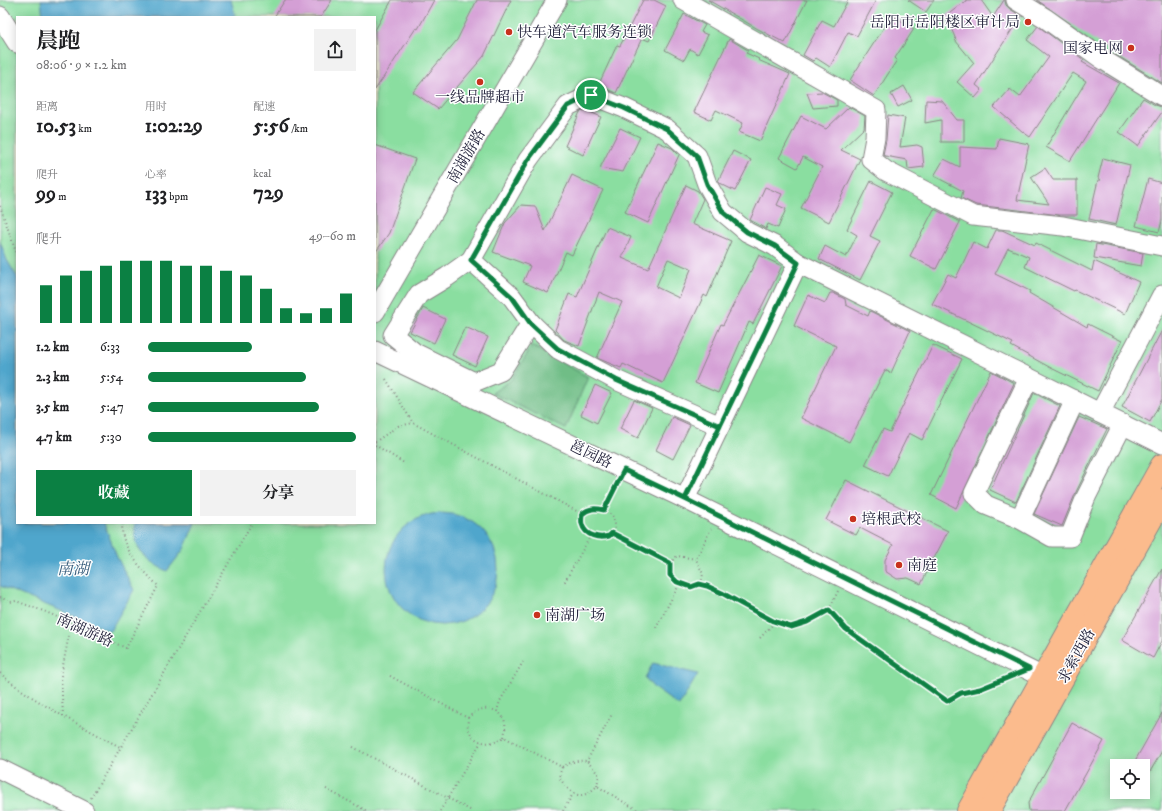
<!DOCTYPE html>
<html lang="zh">
<meta charset="utf-8">
<style>
:root{--surface:#fff;--page:#f2f2f2;--text:#202124;--muted:#757577;--accent:#0b8043}
body{margin:0;font-family:"IM FELL DW Pica","Noto Serif SC",serif;background:var(--page);color:var(--text);height:100vh;display:flex;flex-direction:column;font-size:15px;white-space:nowrap}
*{box-sizing:border-box;margin:0}
p{font-size:13px;color:var(--muted)}
.icon{flex:none;width:22px;height:22px;fill:none;stroke:currentColor;stroke-width:2;stroke-linecap:round;stroke-linejoin:round}
.map{position:relative;flex:1;overflow:hidden}
.panel{position:absolute;left:16px;top:16px;width:360px;height:508px;display:flex;flex-direction:column;background:var(--surface);border-radius:0px;box-shadow:0 2px 10px #0003}
.panel>*{flex:none}
.tools{position:absolute;left:1110px;top:759px;display:grid;gap:8px}
.tools a{display:grid;place-items:center;width:40px;height:40px;border-radius:0px;background:var(--surface);box-shadow:0 2px 10px #0003;font-size:20px}
.pin{position:absolute;display:grid;place-items:center;width:34px;height:34px;color:#fff;margin:-17px;border:2px solid #fff;border-radius:50%;box-shadow:0 1px 4px #0007}
.round{display:grid;place-items:center;flex:none;width:42px;height:42px;border-radius:0px;background:var(--page)}
.headline{display:flex;align-items:center;justify-content:space-between;height:68px;padding:0 20px}
h1{font-size:22px;font-weight:700;line-height:30px}
.figures{display:grid;grid-template-columns:repeat(3,1fr);gap:6px;height:68px;padding:4px 20px}
.figures div{display:grid;align-content:center}
.figures b{font-size:20px;font-weight:700}
.figures small{font-size:11px;font-weight:400}
.figures p{font-size:11px}
.chart{height:112px;padding:8px 20px}
.chart p{display:flex;justify-content:space-between}
.chart svg{width:100%;height:72px;margin-top:4px;stroke:var(--accent);stroke-width:6}
.primary-button{display:flex;gap:8px;margin-top:auto;padding:8px 20px}
.primary-button a{flex:1;height:46px;border-radius:0px;background:var(--accent);color:#fff;font-size:16px;font-weight:700;line-height:46px;text-align:center}
.primary-button a+a{background:var(--page);color:var(--text)}
ul{padding:0 20px;list-style:none;font-size:13px}
li{display:grid;grid-template-columns:64px 48px 1fr;align-items:center;height:30px}
li i{height:10px;border-radius:5px;background:var(--accent)}
.map>svg:first-child{display:block}
</style>
<div class="map">
<svg width="1162" height="811" viewBox="0 0 1162 811">
<rect width="100%" height="100%" fill="#fff"/>
<filter id="ink" filterUnits="userSpaceOnUse"><feTurbulence type="fractalNoise" baseFrequency=".025" numOctaves="2"/><feDisplacementMap in="SourceGraphic" scale="8" xChannelSelector="R" yChannelSelector="G"/><feConvolveMatrix kernelMatrix="1 2 1 2 8 2 1 2 1" color-interpolation-filters="sRGB"/></filter>
<filter id="wash" filterUnits="userSpaceOnUse"><feTurbulence type="fractalNoise" baseFrequency=".012" numOctaves="4" result="noise"/><feDisplacementMap in="SourceGraphic" scale="16" xChannelSelector="R" yChannelSelector="G"/><feGaussianBlur stdDeviation="0.9" result="paint"/><feColorMatrix in="noise" values="0 0 0 0 0 0 0 0 0 0 0 0 0 0 0 0 0 1.4 0 .05"/><feComposite in="paint" operator="in"/></filter>
<g filter="url(#wash)">
<rect width="100%" height="100%" fill="#f0ebd2"/>
<path fill="#8adea0" stroke="#56806e" fill-rule="evenodd" d="M 0,0 L 1162,0 L 1162,811 L 0,811 ZM 17,17 L 375,17 L 375,523 L 17,523 ZM 1117,766 L 1143,766 L 1143,792 L 1117,792 Z"/>
<polygon fill="#6fbd86" stroke="#487060" points="532,346 588,377 566,429 492,393 511,380"/>
<g fill="#50a6cc" stroke="#396484">
<polygon points="41,0 231,0 235,14 233,17 43,17"/>
<polygon points="0,241 7,260 17,277 17,523 104,523 117,557 134,590 110,631 0,586"/>
<circle cx="442" cy="569" r="56"/>
<path d="M 135,523 L 195,523 L 184,549 L 167,571 C 147,562 131,548 135,523 Z"/>
<polygon points="653,663 698,674 679,706 654,688 645,678"/>
</g>
<g id="blocks">
<g fill="#d49fd5" fill-rule="evenodd">
<polygon points="285,0 332,0 321,17 274,17"/>
<polygon points="392,0 434,0 418,29 416,28 375,90 375,30"/>
<polygon points="477,0 511,0 484,56 438,109 413,92 457,40"/>
<polygon points="643,0 654,0 666,6 649,41 642,38 616,93 598,86 617,45 620,46"/>
<polygon points="708,0 807,0 785,43 758,29"/>
<polygon points="848,0 876,0 857,36 848,32 830,67 816,58 813,61 803,55 822,20 834,26"/>
<polygon points="908,0 934,0 926,12"/>
<polygon points="967,0 981,0 993,17 1004,0 1005,0 1006,5 1010,9 1021,16 976,85 982,90 975,98 957,82 974,63 955,40 956,40 946,16"/>
<polygon points="1037,0 1162,0 1162,83 1108,50"/>
<polygon points="684,14 705,25 701,32 708,35 698,54 690,49 684,60 665,50"/>
<polygon points="892,15 914,29 895,58 897,60 874,96 850,80"/>
<polygon points="1038,26 1084,60 1082,62 1119,83 1070,161 1046,147 1086,81 1073,73 1030,137 1023,132 994,107 1010,89 1020,97 1049,57 1027,40"/>
<polygon points="729,39 748,50 746,53 759,59 758,60 790,74 760,141 739,132 743,123 716,110 711,120 694,112"/>
<polygon points="904,86 912,100 898,107 891,94"/>
<polygon points="822,92 837,100 837,106 813,108 807,93"/>
<polygon points="1143,98 1155,105 1162,107 1162,112 1138,146 1119,132"/>
<polygon points="926,100 942,101 957,120 964,120 964,142 941,142 941,120 925,123"/>
<polygon points="849,107 865,116 864,128 841,150 860,159 829,222 801,208 822,167 803,157 797,168 779,158 801,116 826,129"/>
<polygon points="586,110 601,117 583,155 565,146 580,112"/>
<polygon points="888,115 905,118 900,147 917,145 922,147 924,167 908,169 907,160 885,156 883,155 886,140"/>
<polygon points="620,128 640,137 623,172 600,168"/>
<polygon points="999,138 1029,144 1017,200 1049,204 1031,177 1045,168 1053,180 1077,180 1077,215 1060,215 976,205 961,198 963,191 934,176 944,159 960,167 960,147 997,149"/>
<polygon points="658,142 672,148 679,155 648,223 625,212"/>
<polygon points="375,145 415,159 389,233 375,253"/>
<polygon points="733,151 751,160 735,191 719,183 718,181"/>
<polygon points="1103,158 1130,165 1116,225 1089,219 1098,180 1101,180 1098,178"/>
<polygon points="572,175 603,190 572,255 566,252 548,293 523,282 530,266 493,252 505,223 521,205 535,206 545,231"/>
<polygon points="1148,179 1162,183 1162,221 1159,232 1136,226"/>
<polygon points="871,181 892,192 870,236 880,241 860,280 819,259 825,246 846,257 857,235 847,229"/>
<path d="M 686,185 L 698,191 L 703,199 L 692,224 L 731,241 L 707,297 L 704,295 L 663,383 L 623,364 L 621,368 L 597,358 L 622,302 L 599,292 L 579,346 L 564,340 L 555,330 L 569,294 L 577,297 L 607,227 L 631,237 L 622,258 L 648,269 ZM 668,259 L 691,269 L 679,298 L 656,287 Z"/>
<polygon points="765,187 782,194 777,205 786,209 778,228 768,224 766,229 750,220"/>
<polygon points="934,209 960,222 936,269 910,256"/>
<polygon points="996,230 1002,230 1035,245 1036,243 1092,271 1094,261 1139,282 1125,314 1075,290 1074,291 1025,267 1029,257 1008,248 995,274 1030,291 1029,293 1087,327 1088,324 1122,341 1098,391 1051,368 1011,346 1013,343 932,304 948,274 956,278 973,242 987,249"/>
<polygon points="1096,244 1143,253 1141,266 1094,258"/>
<polygon points="759,255 782,266 753,324 749,322 718,393 695,383 721,324 723,325"/>
<polygon points="830,293 833,293 845,299 846,305 868,316 870,311 910,331 891,373 885,370 849,442 801,418 836,346 794,326 808,295 825,303"/>
<polygon points="423,308 445,319 434,343 410,332"/>
<polygon points="465,327 488,337 475,366 452,355"/>
<polygon points="1162,330 1162,399 1150,422 1122,407"/>
<polygon points="933,345 962,359 922,440 909,433 888,476 865,465 883,429 890,432"/>
<polygon points="991,371 1014,383 956,508 931,495"/>
<polygon points="595,385 612,393 597,423 581,415"/>
<polygon points="1034,393 1060,406 1016,502 990,490"/>
<polygon points="634,400 652,408 638,438 620,429"/>
<polygon points="672,417 690,425 673,459 656,450"/>
<polygon points="1079,417 1107,429 1076,492 1062,526 1034,514"/>
<polygon points="846,480 948,531 921,584 908,578 897,579 885,571 885,560 893,545 860,528 856,535 826,520"/>
<polygon points="1162,569 1162,641 1153,658 1122,640"/>
<polygon points="1162,713 1162,751 1143,784 1143,766 1132,766"/>
<polygon points="1072,723 1104,741 1065,811 1029,811 1028,803"/>
</g>
</g>
</g>
<g filter="url(#ink)">
<use href="#blocks" fill-opacity="0" stroke="#898686" stroke-width="1"/>
<g fill="none" stroke-linecap="round" stroke-linejoin="round">
<g stroke="#898686" stroke-width="21">
<g id="minor">
<polyline points="683,0 876,110 875,138 871,159 886,171 973,216 1063,226 1162,246"/>
<polyline points="1016,0 1045,18 1102,59 1162,96"/>
<polyline points="0,16 17,43"/>
<polyline points="471,260 447,277 419,294 393,335 415,353 474,382 501,371 531,323"/>
<polyline points="375,312 557,0"/>
<polyline points="375,351 685,499 1043,677"/>
<polyline points="1029,378 974,493 986,505 1020,519 1052,537 1070,537 1086,497 1123,424"/>
<polyline points="1100,413 1162,295"/>
<polyline points="720,426 616,380 558,349 531,323 512,297 471,260 528,160 568,106 591,95 624,108 667,129 697,156 707,184 723,212 747,232 775,246 798,263"/>
<polyline points="685,499 798,263 1162,444"/>
<polyline points="1020,519 1075,400"/>
<polyline points="0,769 84,811"/>
</g>
</g>
<g stroke="#898686" stroke-width="24">
<g id="major">
<polyline points="968,811 1162,465"/>
<polyline points="989,811 1162,500"/>
</g>
</g>
<g stroke="#898686" stroke-width="2" stroke-dasharray="1 3" stroke-linecap="butt">
<polyline points="17,112 17,113"/>
<polyline points="0,206 17,255"/>
<path d="M 386,379 L 413,423 L 582,514 C 581,524 584,528 591,535 L 564,583"/>
<polyline points="375,442 398,426 413,423"/>
<polyline points="375,445 404,463"/>
<path d="M 582,514 C 589,508 595,508 604,511 L 618,483"/>
<path d="M 612,533 L 670,563 C 672,573 668,579 680,583 L 655,630"/>
<path d="M 591,535 C 600,539 616,539 615,524 C 615,522 613,518 612,515 L 604,511"/>
<polyline points="670,563 677,556 696,559"/>
<polyline points="680,583 691,587 699,584 707,586 722,593 738,602 773,621 791,627 807,622 829,610 838,591"/>
<polyline points="701,584 703,574 696,559 711,529"/>
<path d="M 0,597 L 10,602 L 16,601 L 46,612 L 126,648 L 158,586 C 144,571 117,545 123,523"/>
<polyline points="829,610 846,629 947,701 961,693 980,689 1008,678"/>
<polyline points="71,624 61,676 63,716 120,747"/>
<polyline points="760,638 775,622"/>
<path d="M 0,673 C 19,690 41,703 63,716"/>
<path d="M 390,676 L 468,718 C 468,720 467,725 468,727 C 472,744 492,747 504,737 L 562,767 L 559,777 C 570,794 580,803 597,786 L 639,811"/>
<path d="M 468,718 C 478,708 485,707 497,711"/>
<path d="M 504,737 C 506,725 507,719 497,711 L 500,701 L 523,662"/>
<polyline points="353,747 472,811"/>
<path d="M 562,767 C 571,762 576,760 587,761"/>
<polyline points="597,786 599,775 587,761 612,714"/>
<polyline points="326,789 367,811"/>
<polyline points="91,798 252,523"/>
<polyline points="440,811 481,742"/>
<polyline points="563,811 573,794"/>
</g>
<use href="#minor" stroke="#fff" stroke-width="19"/>
<use href="#major" stroke="#fbbb8d" stroke-width="22"/>
</g>
</g>
<g fill="none" stroke-linecap="round" stroke-linejoin="round" filter="url(#ink)">
<g stroke="#fff" stroke-width="8">
<path id="route" d="M 591,95 L 624,108 L 667,129 L 697,156 L 707,184 L 723,212 L 747,232 L 775,246 L 798,263 L 685,499 L 624,470 L 604,510 C 595,508 589,508 582,514 C 582,517 581,521 582,524 C 585,536 599,539 609,536 L 612,533 L 670,563 L 670,575 L 677,582 L 691,587 L 699,584 L 707,586 L 722,593 L 738,602 L 773,621 L 791,627 L 807,622 L 829,610 L 846,629 L 947,701 L 961,693 L 980,689 L 1029,669 L 685,499 L 720,426 L 616,380 L 558,349 L 531,324 L 512,297 L 471,260 L 528,160 L 568,106 L 591,95"/>
</g>
<use href="#route" stroke="#0b8043" stroke-width="5"/>
</g>
<g fill="#c8321e" stroke="#fff" stroke-width="1.5">
<circle cx="1028" cy="22" r="4"/>
<circle cx="509" cy="32" r="4"/>
<circle cx="1131" cy="48" r="4"/>
<circle cx="480" cy="82" r="4"/>
<circle cx="853" cy="519" r="4"/>
<circle cx="899" cy="565" r="4"/>
<circle cx="537" cy="615" r="4"/>
</g>
<g text-anchor="middle" stroke-width="3" stroke-linejoin="round" paint-order="stroke">
<g font-size="15" fill="#22223b" stroke="#fff" text-anchor="start">
<text x="1020" y="27" text-anchor="end">岳阳市岳阳楼区审计局</text>
<text x="517" y="37">快车道汽车服务连锁</text>
<text x="1123" y="53" text-anchor="end">国家电网</text>
<text x="480" y="102" text-anchor="middle">一线品牌超市</text>
<text x="861" y="524">培根武校</text>
<text x="907" y="570">南庭</text>
<text x="545" y="620">南湖广场</text>
</g>
<g font-size="15" fill="#22223b" stroke="#fff">
<text transform="translate(466 156) rotate(-60)" y="5">南湖游路</text>
<text transform="translate(591 454) rotate(26)" y="5">邕园路</text>
<text transform="translate(85 630) rotate(24)" y="5">南湖游路</text>
<text transform="translate(1076 656) rotate(-61)" y="5">求索西路</text>
</g>
<g font-size="16" font-style="italic" fill="#375d7c" stroke="#fff">
<text x="73" y="574">南湖</text>
</g>
</g>
</svg>
<div class="tools">
<a><svg class="icon" aria-label="locate" viewBox="0 0 24 24"><circle cx="12" cy="12" r="6"/><path d="M12 2v4M12 18v4M2 12h4M18 12h4"/></svg></a>
</div>
<div class="pin" style="left:591px;top:95px;background:#1e9e55"><svg class="icon" aria-label="arrive" viewBox="0 0 24 24"><path d="M6 21V4h12l-3 4 3 4H6"/></svg></div>
<section class="panel">
<div class="headline"><div><h1>晨跑</h1><p>08:06 · 9 × 1.2 km</p></div><a class="round"><svg class="icon" aria-label="share" viewBox="0 0 24 24"><path d="M12 15V3M7 8l5-5 5 5M5 13v7h14v-7"/></svg></a></div>
<div class="figures">
<div><p>距离</p><b>10.53<small> km</small></b></div>
<div><p>用时</p><b>1:02:29</b></div>
<div><p>配速</p><b>5:56<small> /km</small></b></div>
</div>
<div class="figures">
<div><p>爬升</p><b>99<small> m</small></b></div>
<div><p>心率</p><b>133<small> bpm</small></b></div>
<div><p>kcal</p><b>729</b></div>
</div>
<div class="chart"><p><span>爬升</span>49–60 m</p>
<svg viewBox="0 0 160 44" preserveAspectRatio="none"><path d="M5 44V21M15 44V15M25 44V12M35 44V9M45 44V6M55 44V6M65 44V6M75 44V9M85 44V9M95 44V12M105 44V15M115 44V23M125 44V35M135 44V38M145 44V35M155 44V26"/></svg>
</div>
<ul>
<li><b>1.2 km</b>6:33<i style="width:50%"></i></li>
<li><b>2.3 km</b>5:54<i style="width:76%"></i></li>
<li><b>3.5 km</b>5:47<i style="width:82%"></i></li>
<li><b>4.7 km</b>5:30<i style="width:100%"></i></li>
</ul>
<div class="primary-button"><a>收藏</a><a>分享</a></div>
</section>
</div>
